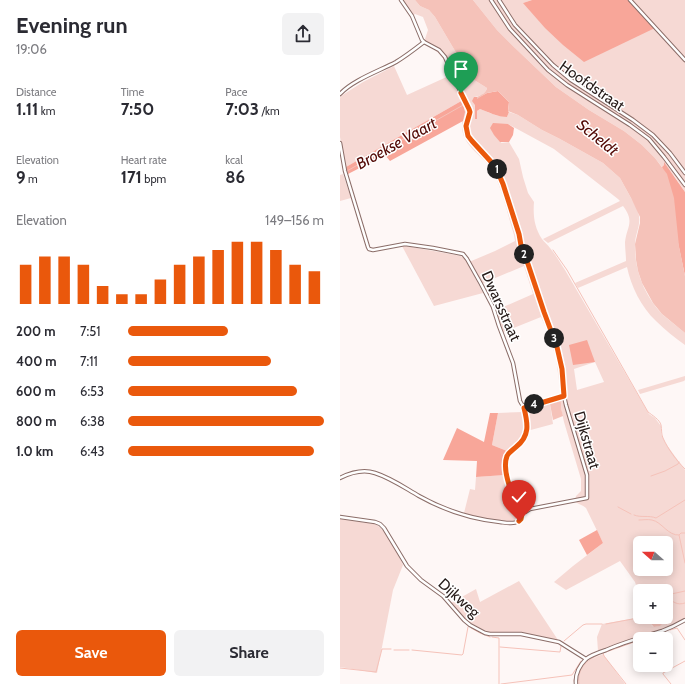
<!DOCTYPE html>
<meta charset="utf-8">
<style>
:root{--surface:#fff;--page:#f2f2f3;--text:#2b2b33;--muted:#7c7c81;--accent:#ea580c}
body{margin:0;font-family:Cabin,sans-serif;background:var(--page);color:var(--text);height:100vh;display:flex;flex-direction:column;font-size:15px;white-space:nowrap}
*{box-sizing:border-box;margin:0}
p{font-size:13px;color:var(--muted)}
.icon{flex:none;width:22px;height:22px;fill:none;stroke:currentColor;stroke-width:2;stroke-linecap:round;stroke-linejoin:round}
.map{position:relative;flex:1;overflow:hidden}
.details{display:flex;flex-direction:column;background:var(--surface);width:340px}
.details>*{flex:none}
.needle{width:26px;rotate:291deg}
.controls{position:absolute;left:293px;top:536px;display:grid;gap:8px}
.controls a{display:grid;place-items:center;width:40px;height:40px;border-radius:6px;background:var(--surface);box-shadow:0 2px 10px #0003;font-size:20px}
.pin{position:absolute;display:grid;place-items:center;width:34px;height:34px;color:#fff;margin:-41px -17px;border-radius:50% 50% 50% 0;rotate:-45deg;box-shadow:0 0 4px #0007}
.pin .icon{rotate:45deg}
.km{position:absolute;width:20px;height:20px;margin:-10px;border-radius:50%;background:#222;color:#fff;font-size:11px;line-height:20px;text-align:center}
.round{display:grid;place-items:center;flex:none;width:42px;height:42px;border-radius:6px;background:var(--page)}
.summary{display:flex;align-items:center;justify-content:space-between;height:68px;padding:0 16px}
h1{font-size:22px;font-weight:700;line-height:30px}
.figures{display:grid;grid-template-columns:repeat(3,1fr);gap:6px;height:68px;padding:4px 16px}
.figures div{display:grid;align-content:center}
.figures b{font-size:17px;font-weight:700}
.figures small{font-size:11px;font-weight:400}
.figures p{font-size:11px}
.chart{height:112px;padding:8px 16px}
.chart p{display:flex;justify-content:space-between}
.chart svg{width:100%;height:72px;margin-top:4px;stroke:var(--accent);stroke-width:6}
.action{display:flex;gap:8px;margin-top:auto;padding:8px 16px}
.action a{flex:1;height:46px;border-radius:6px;background:var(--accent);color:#fff;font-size:16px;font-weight:700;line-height:46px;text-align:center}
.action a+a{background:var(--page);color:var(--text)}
ul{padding:0 16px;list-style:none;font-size:13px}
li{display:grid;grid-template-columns:64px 48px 1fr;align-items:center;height:30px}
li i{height:10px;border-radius:5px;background:var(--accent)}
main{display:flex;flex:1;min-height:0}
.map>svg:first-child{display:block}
</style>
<main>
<section class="details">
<div class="summary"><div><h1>Evening run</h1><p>19:06</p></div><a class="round"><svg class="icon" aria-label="share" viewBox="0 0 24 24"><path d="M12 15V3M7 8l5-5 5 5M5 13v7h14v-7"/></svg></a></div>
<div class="figures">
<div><p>Distance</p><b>1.11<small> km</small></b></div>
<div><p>Time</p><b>7:50</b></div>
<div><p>Pace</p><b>7:03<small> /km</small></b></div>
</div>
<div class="figures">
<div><p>Elevation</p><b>9<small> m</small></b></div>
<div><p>Heart rate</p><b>171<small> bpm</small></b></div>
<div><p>kcal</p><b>86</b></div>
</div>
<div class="chart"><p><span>Elevation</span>149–156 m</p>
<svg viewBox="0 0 160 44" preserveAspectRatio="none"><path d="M5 44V20M15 44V15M25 44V15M35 44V20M45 44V33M55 44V38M65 44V38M75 44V29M85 44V20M95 44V15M105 44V11M115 44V6M125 44V6M135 44V11M145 44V20M155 44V24"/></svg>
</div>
<ul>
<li><b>200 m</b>7:51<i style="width:51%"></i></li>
<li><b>400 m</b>7:11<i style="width:73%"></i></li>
<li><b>600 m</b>6:53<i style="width:86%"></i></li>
<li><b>800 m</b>6:38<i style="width:100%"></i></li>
<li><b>1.0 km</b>6:43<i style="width:95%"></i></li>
</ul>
<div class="action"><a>Save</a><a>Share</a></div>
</section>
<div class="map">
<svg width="345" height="684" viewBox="0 0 345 684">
<rect width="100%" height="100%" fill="#fef7f6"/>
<g fill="#f6d9d4" fill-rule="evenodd">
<path d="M 61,0 L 75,0 L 80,6 L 89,10 L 95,17 L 131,78 L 147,88 C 146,93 139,97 134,97 L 134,103 L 135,104 L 135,110 L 137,111 L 140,109 L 155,115 L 167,117 L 169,112 L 178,115 L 202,130 L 220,139 L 263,163 L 280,178 L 298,211 C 302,226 295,232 295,245 C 294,270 305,297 323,315 C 330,321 338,327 345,333 L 345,345 C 335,338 325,330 316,321 C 301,307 291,286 287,267 L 238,288 L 235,283 L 286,261 C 286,255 285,248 285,242 C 287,226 295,222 283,206 L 208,243 L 203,239 L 280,201 L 278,199 L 214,149 L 168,124 L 161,143 L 169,142 L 179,159 L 183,177 L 188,193 L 194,202 C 193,215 194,227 202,239 C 204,242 208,245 210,248 C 216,255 220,263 225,270 L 309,414 L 315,418 L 321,426 L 321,434 L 326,444 L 345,470 L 345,620 L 333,626 L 258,651 L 257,637 L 262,624 L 302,617 L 308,617 L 312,626 C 317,628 320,625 324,622 L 328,625 L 325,621 L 326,591 L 300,591 L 300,596 L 295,582 L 280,561 L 226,590 L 214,582 L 233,566 L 263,543 L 246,508 C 243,505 237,504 235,501 L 236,496 L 241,491 L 241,479 L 224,422 L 221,408 L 221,403 L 210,404 L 213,424 L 187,431 L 184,408 L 221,396 L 216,358 L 208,333 L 201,317 L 161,333 L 154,311 L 193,294 L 184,266 L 141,284 L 129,262 L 155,251 L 175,241 L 174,235 C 168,215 163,193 154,173 C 145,156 121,147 122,125 C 122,120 124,115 125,110 L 124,107 L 126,105 L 123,100 L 6,167 L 0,137 L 0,98 L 1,96 L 23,82 L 54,66 L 67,95 L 111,75 C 108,65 104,57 95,50 L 96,49 L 84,42 L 88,30 L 83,17 L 75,14 L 72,16 ZM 255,362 L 264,382 L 237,390 L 234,369 ZM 300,543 L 326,543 L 326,569 L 300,569 Z"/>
<polygon points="133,0 192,0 183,3 290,0 345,0 345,192 336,178 324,163 324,165 322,167 315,158 302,145 284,131 249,110 216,87 174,47 157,30"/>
<polygon points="3,174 11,198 0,201 0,175"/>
<polygon points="62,246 66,246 121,256 126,260 143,293 94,306"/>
<polygon points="345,376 345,380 344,381 300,394 298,390"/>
<path d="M 183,412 C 190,433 184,440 167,451 L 152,445 L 158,413 Z"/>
<path d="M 165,475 L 168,487 L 181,515 L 181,517 C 178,520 179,520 175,521 C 165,524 135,516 124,513 L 130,489 L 135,490 L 136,477 Z"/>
<path d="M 0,519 L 35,524 C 46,529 58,553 63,565 L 53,590 L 37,673 L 0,667 Z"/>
<polygon points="179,581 218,640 185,633 148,632 130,623 124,618 111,603 136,589 140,602"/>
<path d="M 263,654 L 285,684 L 239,684 C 237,666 248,660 263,654 Z"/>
</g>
<g fill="#f8a699">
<polygon points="192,0 290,0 315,28 244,62 223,45 205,28 183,3"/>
<path d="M 158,91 L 169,102 L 168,111 L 169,112 L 167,117 C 158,117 148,112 140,109 L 137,111 L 137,119 L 135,119 L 135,105 L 132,101 L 134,97 L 137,97 L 137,98 L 147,93 Z"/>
<polygon points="123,100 126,105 124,107 125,112 123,121 50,161 45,155 8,174 6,167"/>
<polygon points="153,123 168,124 174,128 173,135 169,142 160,142 154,135 150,128"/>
<polygon points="324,162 345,192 345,276 322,167 324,165"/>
<polygon points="247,340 255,362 233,365 229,345"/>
<polygon points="150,413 158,413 152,445 167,451 165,463 165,475 136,477 137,461 103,460 117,428 144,442"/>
<polygon points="257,530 263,543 247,555 239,540"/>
</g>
<g fill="#f5c2b9">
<path d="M 75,0 L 133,0 L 157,30 L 174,47 L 216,87 L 249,110 L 284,131 L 302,145 L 315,158 L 327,174 L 334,198 L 339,246 L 345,276 L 345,333 L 322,314 L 313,303 L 302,283 L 298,271 L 296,260 L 295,244 L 300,223 L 300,217 L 291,198 L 280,178 L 263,163 L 220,139 L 202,130 L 178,115 L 168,111 L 169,102 L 158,91 L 147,93 L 137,99 L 137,97 C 141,95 146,93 147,88 L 131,78 L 95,17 L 89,10 L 80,6 Z"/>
<polygon points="219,400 220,400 221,403 221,408 223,416 213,420 210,404 211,403"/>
<polygon points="308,617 325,617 325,621 328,626 324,622 320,626 314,627 311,624"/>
</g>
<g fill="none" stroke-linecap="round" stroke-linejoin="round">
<g stroke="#f5c2b9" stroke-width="1">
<polyline points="7,171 125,104"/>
<path d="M 213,250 L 227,270 L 308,412 C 312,415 320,420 321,425 C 322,430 321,434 323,438 C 328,449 336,460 345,469"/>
<polyline points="311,476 325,471 338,464 339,462"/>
<polyline points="278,507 291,514"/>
<path d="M 294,515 C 301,518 309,515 316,518 L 345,500"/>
<path d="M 299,520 C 303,520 307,519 312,520 C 322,522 328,536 339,535"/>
<polyline points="345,533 341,533 339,535 345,563"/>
<polyline points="327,595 345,591"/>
<path d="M 326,598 C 334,601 336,606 345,603"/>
<polyline points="266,624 303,617"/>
<polyline points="131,628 140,633 150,637"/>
<polyline points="330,630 337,628 345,640"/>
<polyline points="152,637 159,638 159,684"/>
<polyline points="302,639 326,631"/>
<polyline points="224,641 243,625 246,624 262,624"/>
<polyline points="160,647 220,652 221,646"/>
<polyline points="54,650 69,650"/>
<polyline points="72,650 122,655 123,654 128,627"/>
<polyline points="0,668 36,672 42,649 51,649"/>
<polyline points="234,680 235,684"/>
<polyline points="161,684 232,675 241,661"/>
<path d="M 239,684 C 237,668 246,661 260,654"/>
<polyline points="286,684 264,656 263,653 300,640"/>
<polyline points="331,684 323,674 323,673 345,661"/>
</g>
<g stroke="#8b6d68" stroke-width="4.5">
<g id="street">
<polyline points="151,0 170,29 208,70 227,85 290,125 309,139 324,157 345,185"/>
<polyline points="159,0 175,25 213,65 231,80 293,120 313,135 330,153 345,173"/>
<polyline points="290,0 345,60"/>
<path d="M 0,94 C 13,80 39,71 56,62 C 66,56 75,49 84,42"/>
<polyline points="0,143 5,171 28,247 29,249 33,250 65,244 93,248 123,254 127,259 141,284 153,307 159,326 173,363 180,401 184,408 186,417 187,431 186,436 184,440 178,446 169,453 167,455 166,464 167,480 175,499 182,514"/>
<polyline points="184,408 224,396"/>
<path d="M 0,478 C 12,472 23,469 35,473 C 51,478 65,488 79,496 C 104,510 131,519 160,522 C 169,523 180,526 182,514 L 190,509 L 247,498 L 247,475 L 226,405 L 224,396 L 222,369 L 217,347 L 212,332 L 204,312 L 188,264 L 182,251 L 179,234 L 160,177 L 157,170 L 151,161 L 132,141 L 128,135 L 126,126 L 130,112 L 129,109 L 121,93 L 105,57 L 99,50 L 84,42 L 82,40 L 72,16 L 61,0"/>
<polyline points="0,517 35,522 40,524 44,528 67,566 81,580 103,596 124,620 130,625 145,633 150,634 181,634 219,642 246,659"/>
<path d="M 236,684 C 235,674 239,666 246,659 C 251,655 260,652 266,650 C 284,642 303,637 322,631 C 330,628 338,624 345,620"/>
</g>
</g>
<use href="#street" stroke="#fff" stroke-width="2.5"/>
</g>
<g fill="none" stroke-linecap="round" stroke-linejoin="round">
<g stroke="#fff" stroke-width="8">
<path id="route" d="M 121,93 L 129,109 L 130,112 L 126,126 L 128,136 L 132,141 L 154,165 L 157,170 L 163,184 L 179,234 L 182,251 L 188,264 L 204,312 L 217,347 L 222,369 L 224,396 L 184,408 C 188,424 190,436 176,447 C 173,450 169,452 167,456 C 161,471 174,500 182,514 L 181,519 L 179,521"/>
</g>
<use href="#route" stroke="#ea580c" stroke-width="5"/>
</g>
<g text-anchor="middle" stroke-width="3" stroke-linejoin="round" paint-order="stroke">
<g font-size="15" fill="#261b19" stroke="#fff">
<text transform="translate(252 86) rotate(35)" y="5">Hoofdstraat</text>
<text transform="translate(161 306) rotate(66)" y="5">Dwarsstraat</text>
<text transform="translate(247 440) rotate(74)" y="5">Dijkstraat</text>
<text transform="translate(119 598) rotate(42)" y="5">Dijkweg</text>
</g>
<g font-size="16" font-style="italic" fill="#530a06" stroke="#fff">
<text transform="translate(258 137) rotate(39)" y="6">Scheldt</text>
<text transform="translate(56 143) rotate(-29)" y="6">Broekse Vaart</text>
</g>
</g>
</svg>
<div class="controls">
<a><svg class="needle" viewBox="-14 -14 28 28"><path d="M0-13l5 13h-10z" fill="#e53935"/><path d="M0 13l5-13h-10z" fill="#7c7c81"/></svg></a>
<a>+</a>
<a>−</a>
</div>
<div class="pin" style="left:121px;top:93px;background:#1e9e55"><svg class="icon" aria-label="arrive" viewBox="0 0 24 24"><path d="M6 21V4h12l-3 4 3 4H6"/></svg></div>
<div class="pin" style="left:179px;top:521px;background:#d93025"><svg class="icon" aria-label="check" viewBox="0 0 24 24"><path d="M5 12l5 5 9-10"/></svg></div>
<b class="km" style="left:157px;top:169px">1</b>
<b class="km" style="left:184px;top:254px">2</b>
<b class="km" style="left:214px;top:338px">3</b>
<b class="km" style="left:194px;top:404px">4</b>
</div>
</main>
